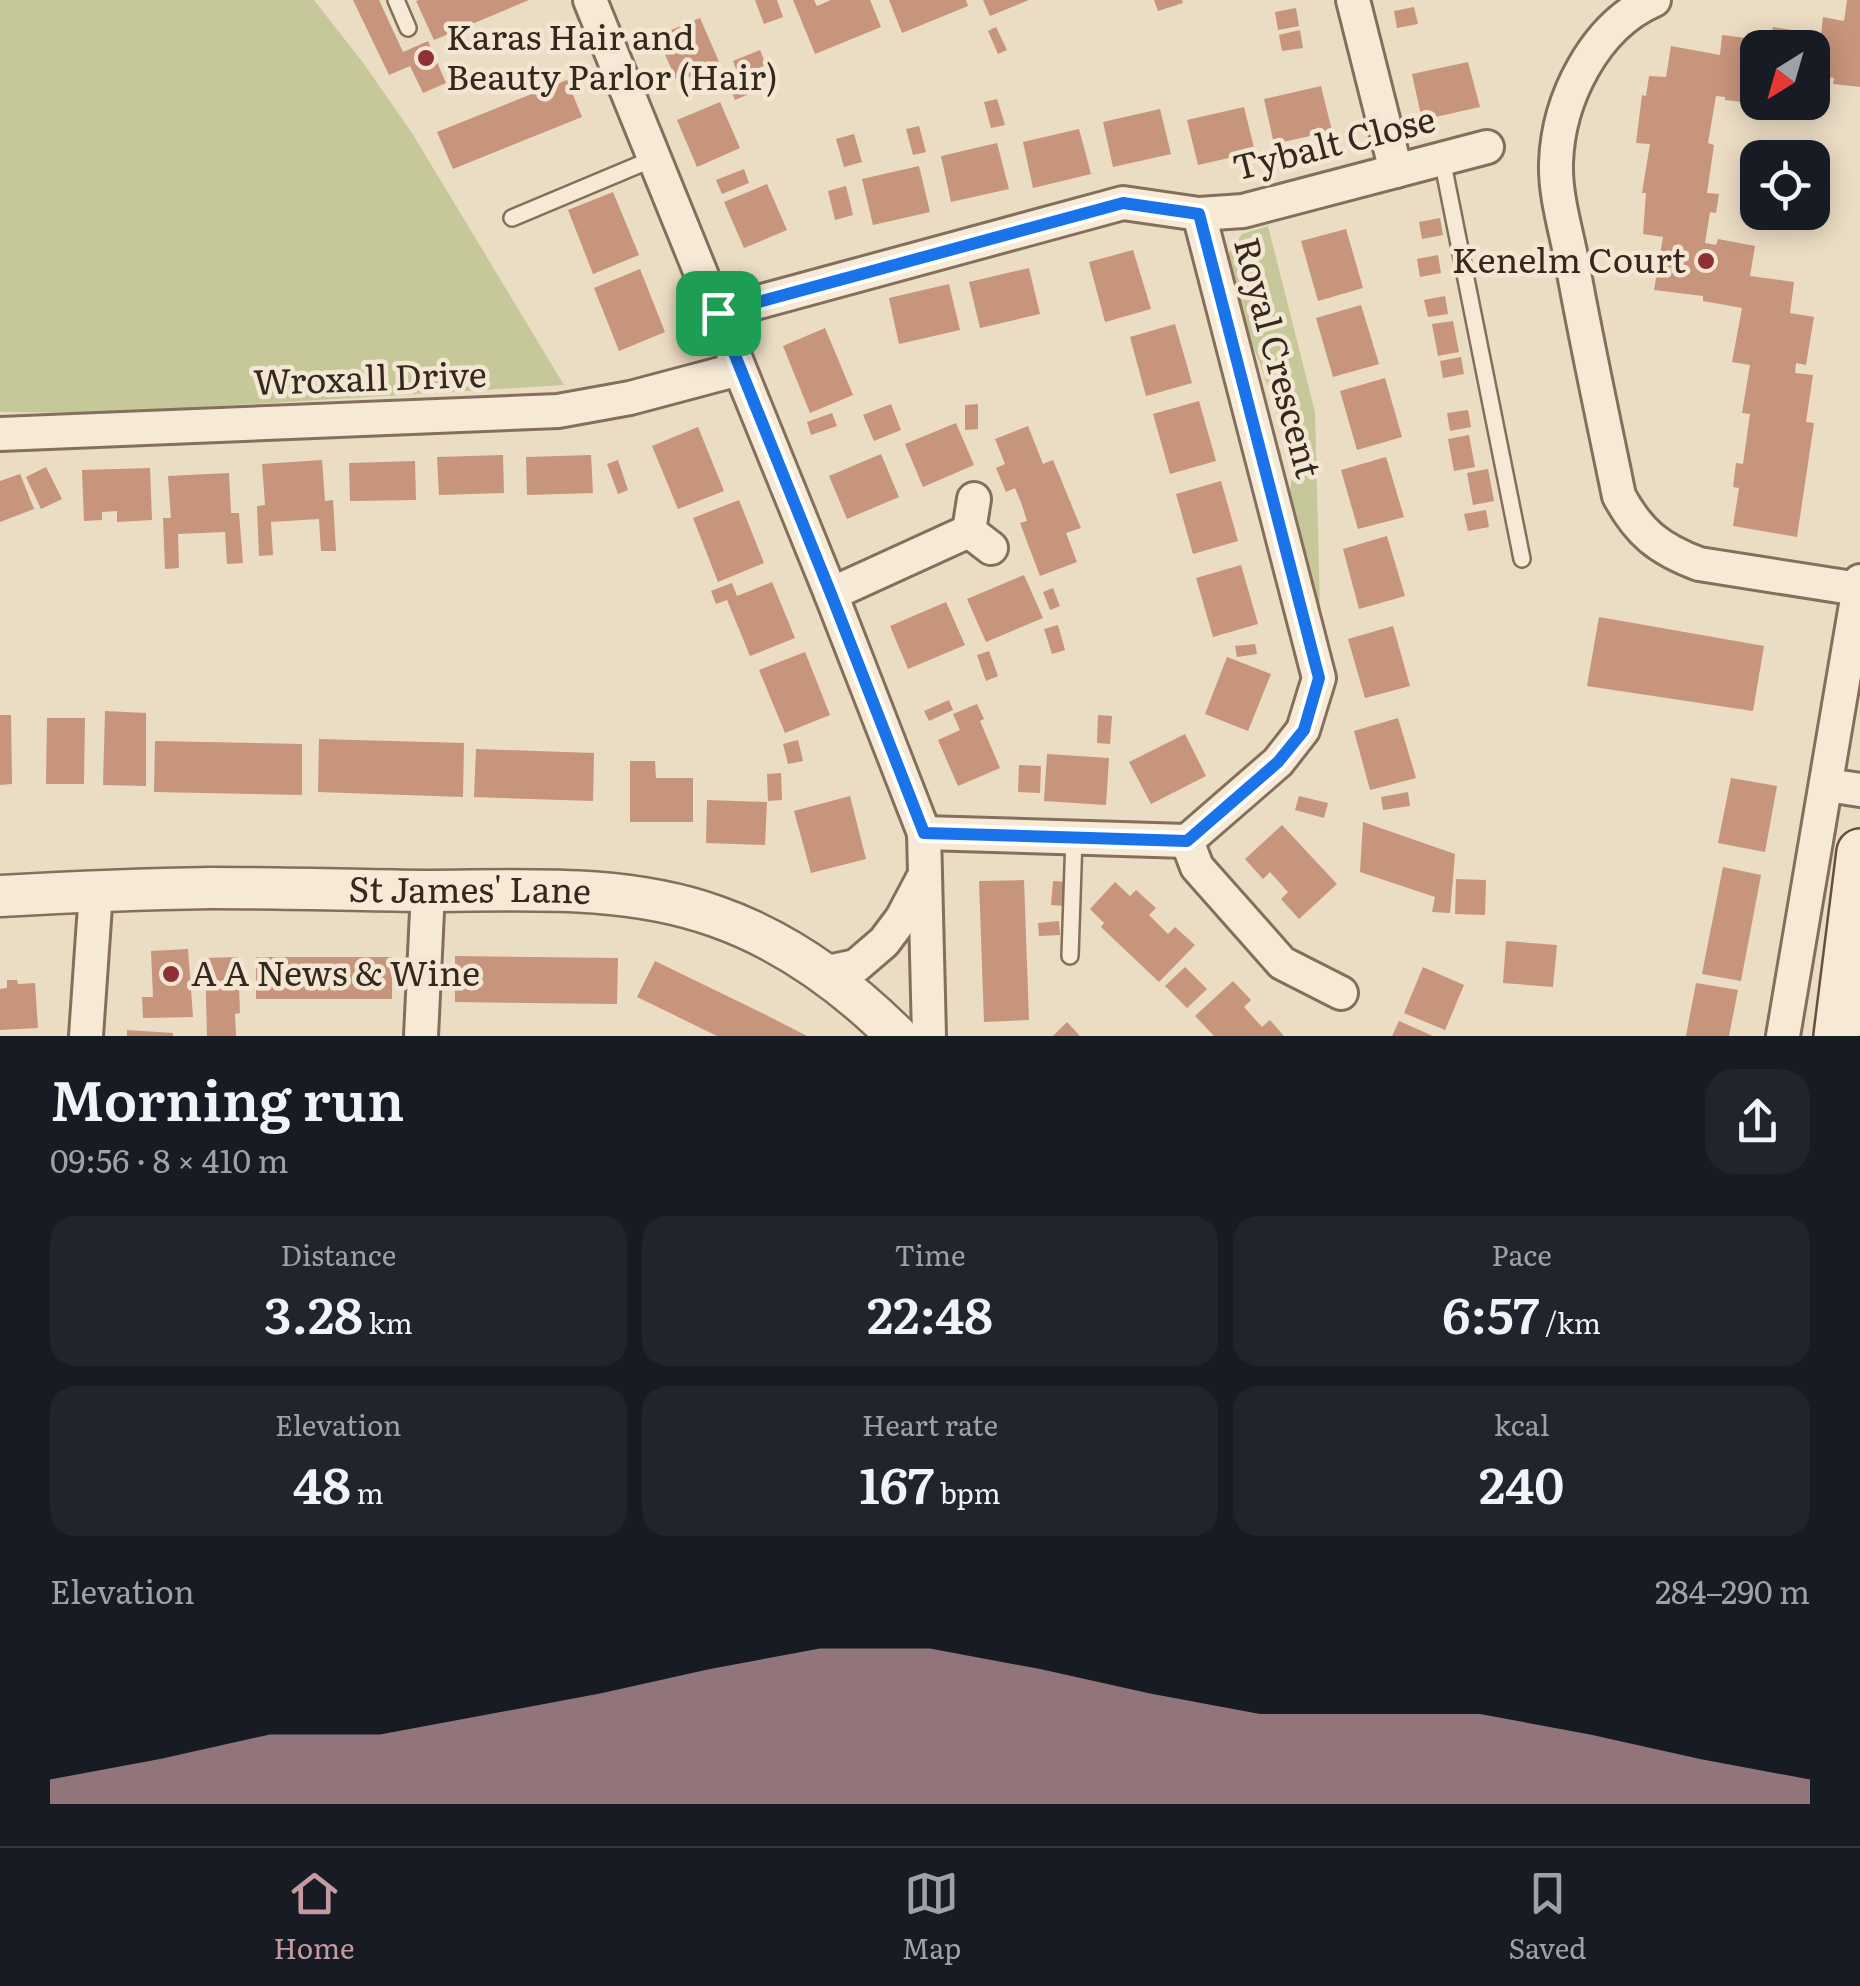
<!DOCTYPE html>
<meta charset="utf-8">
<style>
:root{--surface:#171b24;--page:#20242c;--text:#f1f3f6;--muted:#9ea1a6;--line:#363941;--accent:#c59ba1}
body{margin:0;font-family:Literata,serif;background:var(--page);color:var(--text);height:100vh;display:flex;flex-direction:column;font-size:38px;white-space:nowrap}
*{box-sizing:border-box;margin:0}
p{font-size:32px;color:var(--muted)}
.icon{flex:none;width:55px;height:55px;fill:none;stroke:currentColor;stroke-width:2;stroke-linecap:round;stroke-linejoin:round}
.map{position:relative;height:1036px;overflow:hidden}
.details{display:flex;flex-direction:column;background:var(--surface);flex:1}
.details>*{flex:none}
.needle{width:65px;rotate:217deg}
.buttons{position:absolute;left:1740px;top:30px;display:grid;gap:20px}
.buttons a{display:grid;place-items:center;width:90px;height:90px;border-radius:20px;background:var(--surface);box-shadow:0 5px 25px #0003;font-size:50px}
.pin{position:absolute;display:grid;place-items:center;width:85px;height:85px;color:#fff;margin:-42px;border-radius:20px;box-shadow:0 5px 15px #0006}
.round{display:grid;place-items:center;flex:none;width:105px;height:105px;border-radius:30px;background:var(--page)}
.overview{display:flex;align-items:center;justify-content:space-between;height:170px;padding:0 50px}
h1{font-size:55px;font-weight:600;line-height:75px}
.figures{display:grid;grid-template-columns:repeat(3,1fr);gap:15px;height:170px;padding:10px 50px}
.figures div{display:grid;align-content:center;border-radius:25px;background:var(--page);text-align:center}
.figures b{font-size:50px;font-weight:600}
.figures small{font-size:28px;font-weight:400}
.figures p{font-size:28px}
.chart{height:280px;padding:20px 50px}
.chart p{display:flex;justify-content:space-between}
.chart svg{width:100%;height:180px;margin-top:10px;fill:var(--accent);opacity:.7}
.dock{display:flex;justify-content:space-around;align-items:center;height:140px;border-top:2px solid var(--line);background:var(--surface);font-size:28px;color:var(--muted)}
.dock a{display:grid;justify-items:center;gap:5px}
.dock .selected{color:var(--accent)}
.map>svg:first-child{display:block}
</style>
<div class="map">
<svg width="1860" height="1036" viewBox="0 0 1860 1036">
<rect width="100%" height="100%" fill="#ebdcc4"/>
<g fill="#c7c899">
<polygon points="0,0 314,0 364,64 412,133 564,385 107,413 0,412"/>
<polygon points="1268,226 1315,412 1320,609 1289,495 1294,468 1259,360 1240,322 1226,257 1242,234"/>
</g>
<g fill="#c7947c">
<polygon points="353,0 379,0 403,52 428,41 446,83 423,93 410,66 389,75"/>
<polygon points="419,0 529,0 434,40 416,1"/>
<polygon points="755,0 777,0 783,17 764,24"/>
<polygon points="793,0 814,0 817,6 831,0 870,0 881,27 815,54"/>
<polygon points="889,0 966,0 968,6 902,33"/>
<polygon points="983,0 1029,0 990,16"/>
<polygon points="1154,0 1182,0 1183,3 1158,11"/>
<polygon points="1847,0 1860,0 1860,87 1833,84 1834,78 1826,77 1823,98 1812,97 1812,48 1758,48 1758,104 1725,100 1725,97 1716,96 1708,143 1714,145 1707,193 1719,194 1716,213 1710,212 1705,243 1716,245 1718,239 1755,246 1750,276 1794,282 1790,313 1814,317 1806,365 1796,363 1795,373 1813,375 1806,422 1814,423 1797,537 1733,526 1739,488 1733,487 1736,463 1743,464 1750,414 1742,413 1750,365 1732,362 1742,308 1703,301 1703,296 1654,290 1663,237 1643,234 1646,193 1642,193 1650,144 1636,143 1642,95 1646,96 1649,76 1666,77 1671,46 1720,55 1722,35 1770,41 1773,27 1821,35 1823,17 1844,21"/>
<polygon points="1414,7 1418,24 1397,28 1394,11"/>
<polygon points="1296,8 1299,26 1278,30 1275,12"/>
<polygon points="700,18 720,64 677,82 657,36"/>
<polygon points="996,27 1007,50 998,54 988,31"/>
<polygon points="1300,30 1303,48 1282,51 1279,35"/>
<polygon points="760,50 766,65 739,76 733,61"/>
<polygon points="1468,62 1480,107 1422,120 1412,74"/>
<polygon points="757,74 763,88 735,100 729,85"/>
<polygon points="567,80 582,117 453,169 437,132"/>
<polygon points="1321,86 1332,131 1274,144 1264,99"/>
<polygon points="997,99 1005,125 991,128 984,102"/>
<polygon points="720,102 740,148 697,167 677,120"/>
<polygon points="1244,107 1255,152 1198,165 1187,120"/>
<polygon points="1160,109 1171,154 1113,167 1103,122"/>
<polygon points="919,126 926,152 913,155 906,129"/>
<polygon points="1079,129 1091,174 1033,188 1023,142"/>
<polygon points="854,134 862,162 844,167 836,139"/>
<polygon points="997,143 1009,189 951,202 941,156"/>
<polygon points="919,166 930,212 873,225 862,179"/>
<polygon points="744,169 749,183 722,194 716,180"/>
<polygon points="767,184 787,230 744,248 724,202"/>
<polygon points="846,186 853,215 835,220 828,191"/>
<polygon points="613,192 639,255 593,274 568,210"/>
<polygon points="1440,218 1443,235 1422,239 1419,222"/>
<polygon points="1346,229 1363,288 1318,301 1301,241"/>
<polygon points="1133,250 1151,309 1105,322 1089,262"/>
<polygon points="1438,255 1441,273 1420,277 1417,259"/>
<polygon points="1029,268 1040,314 980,328 969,282"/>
<polygon points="640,269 665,332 619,351 594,288"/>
<polygon points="949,284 960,330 899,344 889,298"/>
<polygon points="1445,296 1448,314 1428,317 1424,300"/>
<polygon points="1361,305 1379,364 1333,377 1316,318"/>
<polygon points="1453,321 1459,352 1438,356 1432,324"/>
<polygon points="1175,324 1192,383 1146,396 1130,337"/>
<polygon points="825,328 853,395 810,413 783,346"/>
<polygon points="1461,357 1464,374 1443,378 1440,361"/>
<polygon points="1385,378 1402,437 1357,450 1340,391"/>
<polygon points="1199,401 1216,461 1170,474 1153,414"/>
<polygon points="891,404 901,430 874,441 863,415"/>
<polygon points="978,404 978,429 965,430 965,405"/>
<polygon points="1468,410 1471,427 1450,431 1447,413"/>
<polygon points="832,413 837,426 811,435 807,422"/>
<polygon points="956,423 974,465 923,487 905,444"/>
<polygon points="1028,426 1043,464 1053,460 1081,528 1066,533 1077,562 1040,576 1020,523 1027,521 1022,505 1015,488 1006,492 996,468 1005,464 995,439"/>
<polygon points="698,427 724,491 678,509 652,446"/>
<polygon points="1469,435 1475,467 1454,471 1448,439"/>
<polygon points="881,454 899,497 847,519 829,476"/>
<polygon points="503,455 504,493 439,495 437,457"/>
<polygon points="591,455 593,493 527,495 526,457"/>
<polygon points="1386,457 1404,517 1358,529 1341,470"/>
<polygon points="322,460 325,501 333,500 336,551 321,551 319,519 271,522 273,555 259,556 257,506 265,505 262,464"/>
<polygon points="618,460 628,490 618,494 607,464"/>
<polygon points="415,461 416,500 350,501 349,463"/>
<polygon points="46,467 62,499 41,509 26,477"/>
<polygon points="150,468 152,520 117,522 117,511 102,512 102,520 84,521 82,470"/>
<polygon points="1488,469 1494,501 1473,505 1467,473"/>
<polygon points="229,473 231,513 239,513 243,563 227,564 225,532 178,534 179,568 165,569 163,518 171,518 168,476"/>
<polygon points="20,474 34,509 0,522 0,481"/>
<polygon points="1221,481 1238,541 1193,554 1176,494"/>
<polygon points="739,500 764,563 718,582 693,518"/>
<polygon points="1486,510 1489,527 1468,531 1464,514"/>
<polygon points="1387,536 1405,596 1359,609 1343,549"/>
<polygon points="1241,565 1258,624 1213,637 1196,578"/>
<polygon points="1024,575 1043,618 986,642 967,599"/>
<polygon points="772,582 795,638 750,656 727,600 716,604 711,591 732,583 737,596"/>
<polygon points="1053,588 1060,606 1050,610 1043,592"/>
<polygon points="946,602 965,645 908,669 890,626"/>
<polygon points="1599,617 1764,646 1753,711 1587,686"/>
<polygon points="1058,625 1065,650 1052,654 1044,629"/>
<polygon points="1393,626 1410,686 1365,698 1348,639"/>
<polygon points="1255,644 1257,654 1237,657 1235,646"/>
<polygon points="989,651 998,676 986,681 977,655"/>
<polygon points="805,652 830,715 785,733 759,670"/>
<polygon points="1227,657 1271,674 1248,731 1205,714"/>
<polygon points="949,700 953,710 929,721 924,711"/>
<polygon points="977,704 984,719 980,721 1000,768 958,786 938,740 960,730 953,714"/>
<polygon points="105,711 146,713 146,786 103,785"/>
<polygon points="0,715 11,715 12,784 0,785"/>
<polygon points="1098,715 1112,716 1110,744 1097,743"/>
<polygon points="47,718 85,718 84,784 46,784"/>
<polygon points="1398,718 1416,778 1370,790 1354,731"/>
<polygon points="1185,734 1206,776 1151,804 1129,762"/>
<polygon points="319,739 464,743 463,797 318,792"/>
<polygon points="798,740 803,761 788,764 783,744"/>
<polygon points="155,741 302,744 302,795 154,792"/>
<polygon points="476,749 594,753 593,801 474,797"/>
<polygon points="1047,754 1109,758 1106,805 1044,801"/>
<polygon points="630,761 655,761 656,778 693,778 693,822 630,822"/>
<polygon points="1019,765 1041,766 1040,793 1018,792"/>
<polygon points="781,773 782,800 768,801 767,774"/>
<polygon points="1731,778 1777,786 1765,852 1718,843"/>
<polygon points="1408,792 1410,806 1383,810 1381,797"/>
<polygon points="850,796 866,859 811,873 794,811"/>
<polygon points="1299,796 1328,803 1324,818 1295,810"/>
<polygon points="707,800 767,802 765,845 706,843"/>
<polygon points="1363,822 1455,854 1450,913 1432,912 1435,897 1360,872"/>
<polygon points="1282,825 1337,884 1299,919 1281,899 1288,892 1270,872 1263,879 1245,859"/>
<polygon points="1723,867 1761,875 1741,981 1702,974"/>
<polygon points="1456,879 1486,880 1485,915 1455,914"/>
<polygon points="1024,880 1029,1020 984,1022 979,881"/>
<polygon points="1053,881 1067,882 1066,906 1051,905"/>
<polygon points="1115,882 1130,896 1136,890 1156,908 1149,915 1168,934 1175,927 1195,945 1159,982 1101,927 1104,923 1090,909"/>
<polygon points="1059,921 1060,935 1039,936 1038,923"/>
<polygon points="1506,941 1557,945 1553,987 1503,983"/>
<polygon points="188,949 193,1017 143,1018 142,997 153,997 151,951"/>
<polygon points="455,956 618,958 617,1004 455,1002"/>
<polygon points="238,957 240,1013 235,1014 236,1036 207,1036 205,958"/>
<rect x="256" y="957" width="136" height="42"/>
<polygon points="655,961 768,1016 807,1036 717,1036 666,1011 637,997"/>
<polygon points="1185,967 1207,989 1187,1008 1165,986"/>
<polygon points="1423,967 1464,985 1445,1030 1404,1013"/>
<polygon points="7,980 17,980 18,984 35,983 38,1028 0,1030 0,989 7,988"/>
<polygon points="1233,981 1251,1000 1244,1007 1262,1027 1270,1020 1284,1036 1214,1036 1195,1016"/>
<polygon points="1696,983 1738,990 1729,1036 1686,1036"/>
<polygon points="1399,1021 1433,1036 1392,1036"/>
<polygon points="1067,1022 1080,1036 1053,1036"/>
<polygon points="127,1030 173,1033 173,1036 127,1036"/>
</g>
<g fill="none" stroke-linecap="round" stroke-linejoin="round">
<g stroke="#846e5c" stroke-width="20">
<g id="service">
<polyline points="396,0 408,28"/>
<polyline points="1442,159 1522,559"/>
<polyline points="512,218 655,158"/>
<polyline points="1070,956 1074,837"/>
</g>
</g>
<g stroke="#846e5c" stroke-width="38">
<g id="minor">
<polyline points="590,0 831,594 924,833 929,1036"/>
<polyline points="1353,0 1396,171"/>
<path d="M 1654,0 C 1594,26 1558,100 1556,163 C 1555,196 1566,230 1572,262 C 1586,340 1603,418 1619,496 C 1639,533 1659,549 1699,564 L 1858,589"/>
<polyline points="1199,214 1243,211 1487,147"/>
<polyline points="718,313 1123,203 1199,214 1319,678 1303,730 1278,762 1187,841 924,833"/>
<polyline points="0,434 558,411 630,398 739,369"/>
<polyline points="974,499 969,531 991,548"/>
<polyline points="831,594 969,531"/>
<polyline points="1827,785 1860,790"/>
<polyline points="1187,841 1197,867 1282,963 1341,993"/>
<polyline points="823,973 856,966 884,942 902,918 922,880"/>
<polyline points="86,1036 96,891"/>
<polyline points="421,1036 428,891"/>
<polyline points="1783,1036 1860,581"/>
</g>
</g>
<g stroke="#846e5c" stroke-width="45">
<g id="tertiary">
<path id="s1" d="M 0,896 C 70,892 141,889 212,888 C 282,888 353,890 423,891 C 521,891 622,883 715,916 C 784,940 846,985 897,1036"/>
</g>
</g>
<g stroke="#664f3f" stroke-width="50">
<polyline id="secondary" points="1837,1036 1860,852"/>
</g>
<use href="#service" stroke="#f6ead7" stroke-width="15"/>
<use href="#minor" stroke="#f6ead7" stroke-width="32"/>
<use href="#tertiary" stroke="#f6ead7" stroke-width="40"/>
<use href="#secondary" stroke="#f6ead7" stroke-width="45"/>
</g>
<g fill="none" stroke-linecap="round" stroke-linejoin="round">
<g stroke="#fff" stroke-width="20">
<polygon id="route" points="1123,203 1199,214 1319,678 1304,730 1278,762 1187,841 924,833 831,594 718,313"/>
</g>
<use href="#route" stroke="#1a73e8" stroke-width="12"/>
</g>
<g fill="#8f3039" stroke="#f3e7d3" stroke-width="4">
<circle cx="426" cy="58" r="10"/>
<circle cx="1706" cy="261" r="10"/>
<circle cx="171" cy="974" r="10"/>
</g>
<g text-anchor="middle" stroke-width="9" stroke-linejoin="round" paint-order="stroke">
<g font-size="35" fill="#35281f" stroke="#f3e7d3" text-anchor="start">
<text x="446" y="50">Karas Hair and<tspan x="446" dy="40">Beauty Parlor (Hair)</tspan></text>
<text x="1686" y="273" text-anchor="end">Kenelm Court</text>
<text x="191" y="986">A A News &amp; Wine</text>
</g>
<g font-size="35" fill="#35281f" stroke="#f3e7d3">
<text transform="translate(1334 144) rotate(-14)" y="12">Tybalt Close</text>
<text transform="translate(1277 358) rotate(75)" y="12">Royal Crescent</text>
<text transform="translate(370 379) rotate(-2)" y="12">Wroxall Drive</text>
<text dy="12" stroke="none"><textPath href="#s1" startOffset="470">St James' Lane</textPath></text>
</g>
</g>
</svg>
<div class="buttons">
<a><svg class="needle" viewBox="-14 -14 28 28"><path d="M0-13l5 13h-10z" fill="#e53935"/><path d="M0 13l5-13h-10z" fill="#9ea1a6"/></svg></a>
<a><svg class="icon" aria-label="locate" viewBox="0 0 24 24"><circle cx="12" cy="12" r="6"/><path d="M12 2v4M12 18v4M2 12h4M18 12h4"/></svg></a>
</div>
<div class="pin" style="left:718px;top:313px;background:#1e9e55"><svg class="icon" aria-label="arrive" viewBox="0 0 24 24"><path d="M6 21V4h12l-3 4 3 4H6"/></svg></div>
</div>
<section class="details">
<div class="overview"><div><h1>Morning run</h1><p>09:56 · 8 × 410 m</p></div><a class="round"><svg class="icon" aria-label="share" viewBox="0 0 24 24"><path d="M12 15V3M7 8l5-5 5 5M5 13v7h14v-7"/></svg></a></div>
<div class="figures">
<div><p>Distance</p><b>3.28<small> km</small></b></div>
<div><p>Time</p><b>22:48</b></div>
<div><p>Pace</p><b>6:57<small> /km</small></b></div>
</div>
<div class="figures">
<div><p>Elevation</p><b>48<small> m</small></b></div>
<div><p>Heart rate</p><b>167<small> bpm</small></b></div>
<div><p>kcal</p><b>240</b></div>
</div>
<div class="chart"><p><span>Elevation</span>284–290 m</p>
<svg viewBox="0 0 160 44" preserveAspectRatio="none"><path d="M0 44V38L10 33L20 27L30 27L40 22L50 17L60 11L70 6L80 6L90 11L100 17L110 22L120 22L130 22L140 27L150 33L160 38V44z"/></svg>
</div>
</section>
<nav class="dock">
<a class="selected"><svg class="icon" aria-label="home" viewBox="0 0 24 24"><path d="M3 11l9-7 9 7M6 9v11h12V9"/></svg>Home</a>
<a><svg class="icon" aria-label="map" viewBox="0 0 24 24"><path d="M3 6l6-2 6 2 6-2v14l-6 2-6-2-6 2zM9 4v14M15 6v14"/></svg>Map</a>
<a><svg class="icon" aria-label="saved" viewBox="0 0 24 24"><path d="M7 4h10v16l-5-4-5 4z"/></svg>Saved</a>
</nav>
